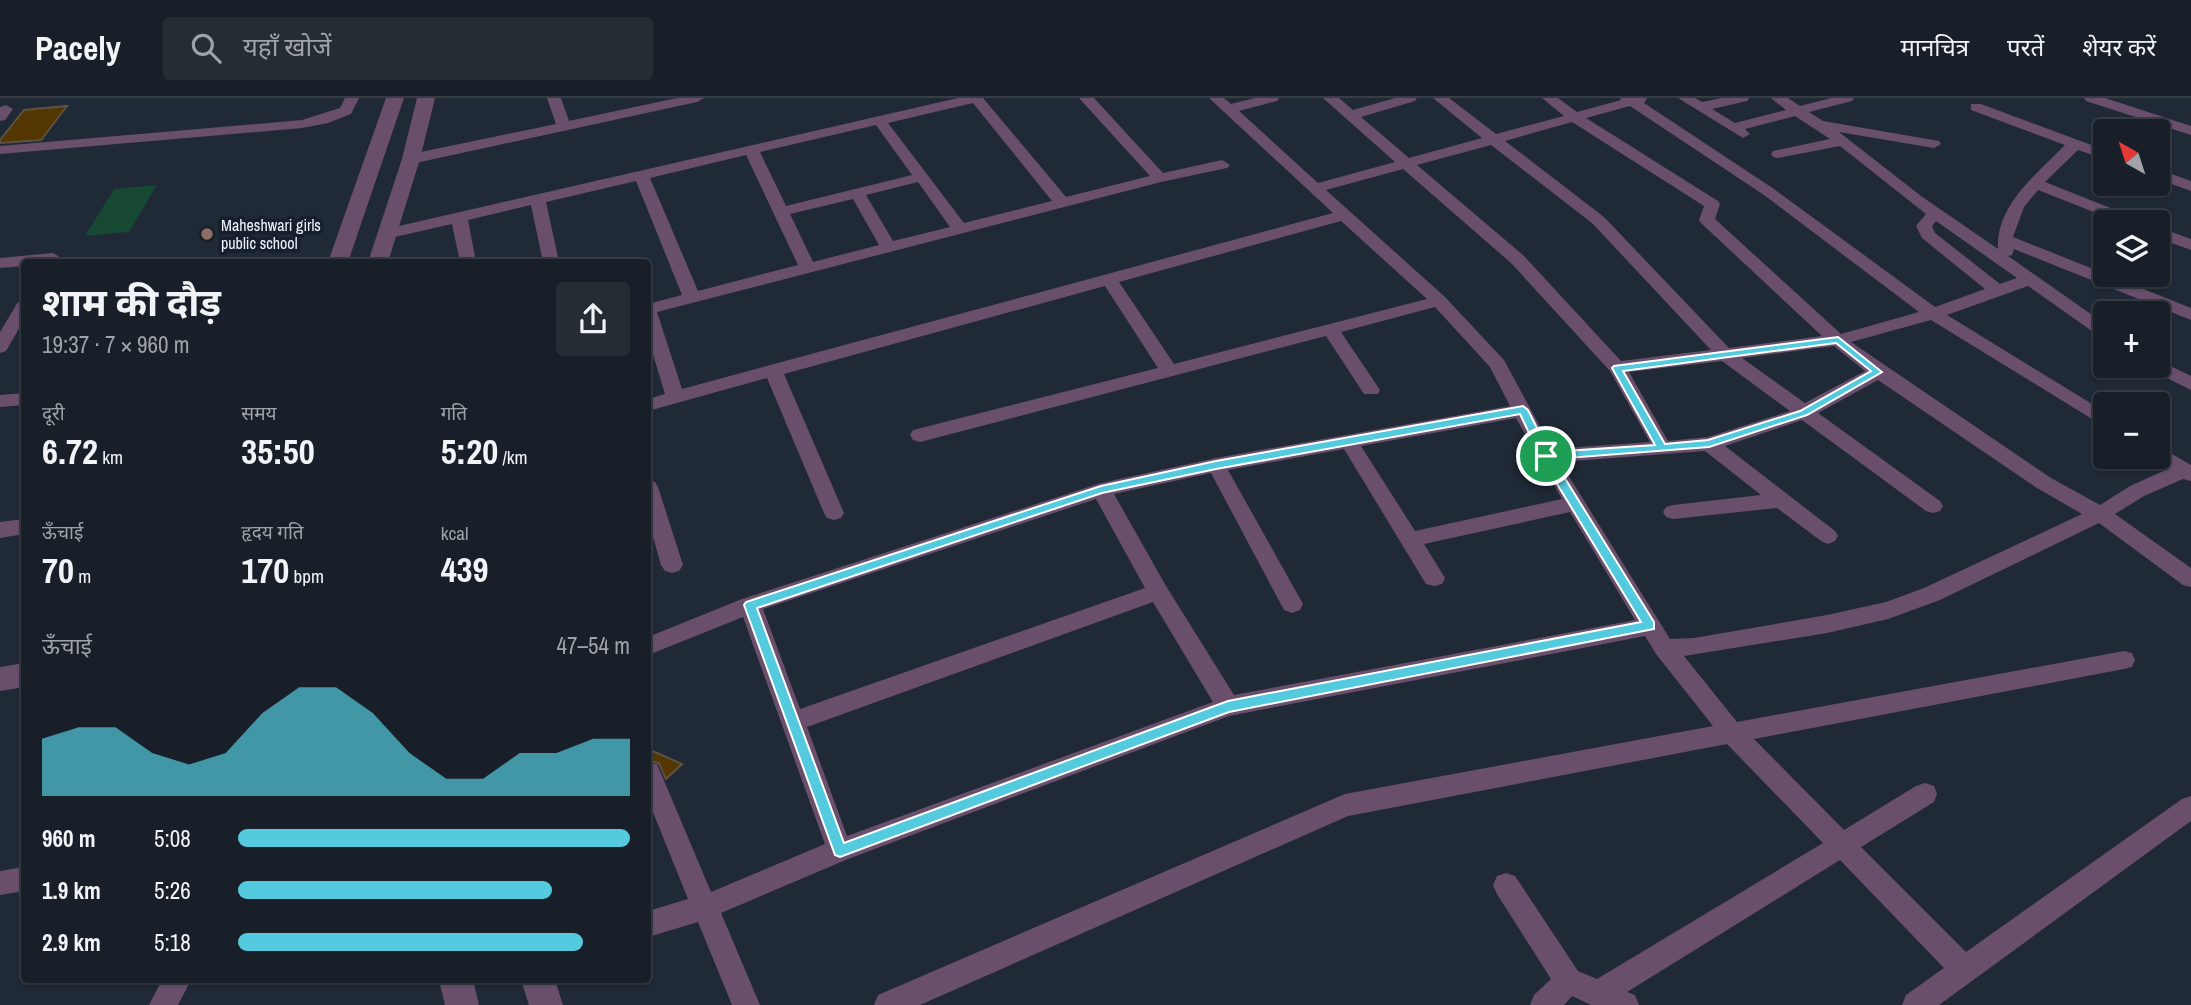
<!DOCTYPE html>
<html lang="hi">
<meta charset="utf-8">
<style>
:root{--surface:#181f28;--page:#252c34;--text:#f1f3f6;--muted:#9fa2a8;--line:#363d45;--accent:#54cade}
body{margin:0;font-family:"Archivo Narrow","Noto Sans Devanagari",sans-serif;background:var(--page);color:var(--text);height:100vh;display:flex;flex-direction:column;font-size:26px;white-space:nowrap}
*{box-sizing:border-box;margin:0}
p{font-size:23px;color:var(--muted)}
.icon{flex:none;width:38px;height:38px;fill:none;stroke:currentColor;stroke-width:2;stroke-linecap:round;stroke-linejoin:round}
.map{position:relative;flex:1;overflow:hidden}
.drawer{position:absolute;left:21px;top:161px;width:630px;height:724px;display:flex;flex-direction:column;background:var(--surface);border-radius:7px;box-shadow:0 2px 5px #0004,0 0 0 2px var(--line)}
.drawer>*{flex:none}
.needle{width:46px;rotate:321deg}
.controls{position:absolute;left:2093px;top:21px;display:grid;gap:14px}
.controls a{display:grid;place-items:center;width:77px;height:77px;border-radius:7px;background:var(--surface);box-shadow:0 2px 5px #0004,0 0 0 2px var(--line);font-size:35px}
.pin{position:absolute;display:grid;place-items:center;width:60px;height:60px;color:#fff;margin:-30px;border:4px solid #fff;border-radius:50%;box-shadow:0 2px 7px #0007}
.round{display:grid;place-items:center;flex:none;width:74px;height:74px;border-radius:7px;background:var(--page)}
.summary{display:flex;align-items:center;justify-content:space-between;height:119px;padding:0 21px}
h1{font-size:38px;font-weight:700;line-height:52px}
.figures{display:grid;grid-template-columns:repeat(3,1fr);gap:10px;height:119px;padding:7px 21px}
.figures div{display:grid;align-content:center}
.figures b{font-size:35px;font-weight:700}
.figures small{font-size:19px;font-weight:400}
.figures p{font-size:19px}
.chart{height:196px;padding:14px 21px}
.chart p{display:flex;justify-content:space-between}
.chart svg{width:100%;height:126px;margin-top:7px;fill:var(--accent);opacity:.7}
ul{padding:0 21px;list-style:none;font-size:23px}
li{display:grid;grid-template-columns:112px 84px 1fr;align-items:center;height:52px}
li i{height:18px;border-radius:9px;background:var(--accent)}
header{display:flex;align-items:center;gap:42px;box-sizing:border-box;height:98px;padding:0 35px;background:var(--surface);border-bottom:2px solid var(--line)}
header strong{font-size:33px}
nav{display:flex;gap:38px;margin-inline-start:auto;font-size:24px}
.search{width:490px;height:63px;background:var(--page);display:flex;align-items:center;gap:18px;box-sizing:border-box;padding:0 24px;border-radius:7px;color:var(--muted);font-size:26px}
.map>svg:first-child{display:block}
</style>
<header>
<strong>Pacely</strong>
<div class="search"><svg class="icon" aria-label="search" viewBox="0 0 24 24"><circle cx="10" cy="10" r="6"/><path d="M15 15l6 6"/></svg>यहाँ खोजें</div>
<nav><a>मानचित्र</a><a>परतें</a><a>शेयर करें</a></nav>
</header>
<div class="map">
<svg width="2191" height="907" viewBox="0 0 2191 907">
<rect width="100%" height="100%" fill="#202936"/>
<polygon fill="#164833" points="157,87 129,134 85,138 114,91"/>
<g fill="#533600" stroke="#5d5243" stroke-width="2">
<polygon points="67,8 41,42 0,45 0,42 24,12"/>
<polygon points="648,651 682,666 666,681 659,665 648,662"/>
</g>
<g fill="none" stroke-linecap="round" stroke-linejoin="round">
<g fill="#6a4f6c" fill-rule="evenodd">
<polygon points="345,0 359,0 351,16 328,25 302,30 0,56 0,48 302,22 340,10"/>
<polygon points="547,0 561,0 569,23 677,0 704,0 697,4 411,66 403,61 411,56 556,26"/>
<path d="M 958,0 L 983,0 L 1066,99 L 1150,78 L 1079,0 L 1094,0 L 1163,75 L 1222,62 L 1230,67 L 1227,70 L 1161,84 L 657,214 L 682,291 L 1333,115 L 1209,0 L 1224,0 L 1231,6 L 1255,0 L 1279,0 L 1277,3 L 1239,13 L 1318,85 L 1395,64 L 1323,0 L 1339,0 L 1353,12 L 1395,0 L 1417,0 L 1415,3 L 1361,19 L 1409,60 L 1482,40 L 1433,0 L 1449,0 L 1496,36 L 1564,18 L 1542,0 L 1558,0 L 1577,14 L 1621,2 L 1620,0 L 1647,0 L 1644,5 L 1774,91 L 1935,209 L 1985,191 L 1922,140 L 1916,128 L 1926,116 L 1840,48 L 1778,60 L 1773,59 L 1771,56 L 1773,53 L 1830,41 L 1795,18 L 1745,31 L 1750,36 L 1743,40 L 1678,0 L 1695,0 L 1702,4 L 1722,0 L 1749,0 L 1747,3 L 1712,11 L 1735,25 L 1786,12 L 1771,0 L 1788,0 L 1800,8 L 1831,0 L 1854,0 L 1852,3 L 1809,14 L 1823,23 L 1939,43 L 1941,46 L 1934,50 L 1839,34 L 1921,98 L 1998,151 C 1996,107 2036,77 2065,47 L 1971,12 L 1971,6 L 1981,6 L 2105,52 L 2105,61 L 2078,52 L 2045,84 L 2138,121 L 2140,124 L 2119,124 L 2038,92 L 2024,109 L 2013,139 L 2191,210 L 2191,222 L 2014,151 L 2012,157 L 2008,158 L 2105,226 L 2105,240 L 2099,238 L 2028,188 L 1947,217 L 2105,314 L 2105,329 L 1931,222 L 1851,244 L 2051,380 L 2100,407 L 2130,388 L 2168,371 L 2150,359 L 2158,359 L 2158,348 L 2191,367 L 2191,383 L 2183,381 L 2144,398 L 2115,416 L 2191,470 L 2191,489 L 2183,487 L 2099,425 L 1940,502 L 1888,521 L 1827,535 L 1684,558 L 1737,624 L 2124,553 L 2132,555 L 2135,562 L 2132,569 L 2124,571 L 1754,641 L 1844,732 L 1916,688 L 1925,685 L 1934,688 L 1937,696 L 1934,704 L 1861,749 L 1966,854 L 2182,701 L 2191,698 L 2191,723 L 1939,907 L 1902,907 L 1906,897 L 1944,870 L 1840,762 L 1627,894 L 1635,897 L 1639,907 L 1591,907 L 1572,898 L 1564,907 L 1530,907 L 1534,897 L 1551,881 L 1497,796 L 1493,787 L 1497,778 L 1506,775 L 1515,778 L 1578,873 L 1597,881 L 1823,745 L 1727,646 L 1348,718 L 920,907 L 874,907 L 878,897 L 1345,696 L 1713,628 L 1656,556 L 1645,538 L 1229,618 L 848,761 L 721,815 L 760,907 L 732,907 L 698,824 L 648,839 L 648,813 L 688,801 L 648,702 L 648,664 L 657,666 L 711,794 L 825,746 L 743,519 L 648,557 L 648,539 L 742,501 L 1101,385 L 1216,360 L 1510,308 L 1490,269 L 1435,209 L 1341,234 L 1380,292 L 1378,296 L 1364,296 L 1326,238 L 920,344 L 913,342 L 910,337 L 913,332 L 1158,270 L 1105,188 L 784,276 L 844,415 L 841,420 L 834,422 L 827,420 L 824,415 L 767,280 L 648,313 L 648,301 L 665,296 L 648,240 L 648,206 L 682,197 L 636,83 L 546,104 L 559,164 L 543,164 L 531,107 L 468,122 L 476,164 L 460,164 L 452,126 L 386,141 L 378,136 L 386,131 ZM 973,5 L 1052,103 L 964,125 L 888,25 ZM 1630,8 L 1764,97 L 1919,214 L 1841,236 L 1715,121 L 1720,106 L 1718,103 L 1586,20 ZM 1572,24 L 1704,108 L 1699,122 L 1701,125 L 1822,238 L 1729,250 L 1604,119 L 1505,43 ZM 876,27 L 912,77 L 786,108 L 760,54 ZM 1491,47 L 1592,125 L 1711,252 L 1621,263 L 1523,157 L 1417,67 ZM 746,57 L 798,167 L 698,193 L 650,80 ZM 1403,71 L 1511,165 L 1610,273 L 1650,344 L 1552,351 L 1504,262 L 1445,199 L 1326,92 ZM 918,84 L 950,129 L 893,143 L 866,97 ZM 853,101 L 879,147 L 813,164 L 790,116 ZM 1341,123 L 1427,201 L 1174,266 L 1119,184 ZM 1936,123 L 2017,180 L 2000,186 L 1935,135 L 1932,128 ZM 1834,248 L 1865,273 L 1805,305 L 1742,260 ZM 1722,263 L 1790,313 L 1708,339 L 1668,343 L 1629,274 ZM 1878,282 L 2037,390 L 2082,416 L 1924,490 L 1886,504 L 1827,517 L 1694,540 L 1670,541 L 1560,364 L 1705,353 L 1761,397 L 1673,407 L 1666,409 L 1663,414 L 1666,419 L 1673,421 L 1777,410 L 1821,443 L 1828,446 L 1835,443 L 1838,438 L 1835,433 L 1725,348 L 1802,322 L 1926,413 L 1933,415 L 1940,413 L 1943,408 L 1940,403 L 1818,315 ZM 1516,320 L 1562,401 L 1415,433 L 1361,348 ZM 1344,351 L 1426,486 L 1434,488 L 1442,486 L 1445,480 L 1424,446 L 1570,414 L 1635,522 L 1234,597 L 1166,488 L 1114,396 L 1211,375 L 1284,512 L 1292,515 L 1300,512 L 1303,506 L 1228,372 ZM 1096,401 L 1145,490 L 800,611 L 763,511 ZM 1153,504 L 1213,604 L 847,738 L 807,629 Z"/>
<polygon points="2084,0 2105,0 2191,28 2191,37 2086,3"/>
<polygon points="6,7 13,11 5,22 0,23 0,9"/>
<polygon points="2158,71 2191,83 2191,93 2158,81"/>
<polygon points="2158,129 2191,141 2191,152 2158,140"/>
<polygon points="53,155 61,160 58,164 24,164 24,168 0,170 0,160"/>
<polygon points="24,203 24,222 6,253 0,255 0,234 18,204"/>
<polygon points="2158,262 2191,278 2191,292 2151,272 2148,268 2158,268"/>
<polygon points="24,295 24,307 0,309 0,297"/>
<polygon points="648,382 655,384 658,389 683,467 679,473 672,475 665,473 661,467 648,421"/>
<polygon points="24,421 24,436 0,440 0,424"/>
<polygon points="24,769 24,793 0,797 0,773"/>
<polygon points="162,882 191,882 178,907 149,907"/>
</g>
<g fill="#6a4f6c" fill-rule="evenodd">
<polygon points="386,0 404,0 348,164 328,164"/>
<polygon points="417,0 435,0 420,61 388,164 368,164 402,61"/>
<polygon points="24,565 24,589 0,593 0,569"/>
<polygon points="439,882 473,882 479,907 445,907"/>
<polygon points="521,882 555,882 563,907 529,907"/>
</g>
</g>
<path fill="#54cade" stroke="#fff" stroke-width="2" fill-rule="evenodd" d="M 1838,239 L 1882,274 L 1807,317 L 1709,349 L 1553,361 L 1654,524 L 1654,531 L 1229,614 L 840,759 L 835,757 L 744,507 L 746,504 L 1101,388 L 1216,363 L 1523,308 L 1528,312 L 1549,354 L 1655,347 L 1612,270 L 1614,268 ZM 1836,245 L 1871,273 L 1800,313 L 1708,342 L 1665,346 L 1623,273 ZM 1520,316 L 1540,358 L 1641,524 L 1228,603 L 844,745 L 757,510 L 1102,395 L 1216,371 Z"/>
<circle fill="#8d6e63" stroke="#171f2c" stroke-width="2.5" cx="207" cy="136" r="7"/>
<g text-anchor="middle" stroke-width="7" stroke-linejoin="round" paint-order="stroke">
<g font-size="16" fill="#edf4fd" stroke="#171f2c" text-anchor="start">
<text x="221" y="133">Maheshwari girls<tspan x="221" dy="18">public school</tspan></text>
</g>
</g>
</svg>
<div class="controls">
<a><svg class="needle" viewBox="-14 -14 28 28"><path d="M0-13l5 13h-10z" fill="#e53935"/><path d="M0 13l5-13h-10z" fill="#9fa2a8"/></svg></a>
<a><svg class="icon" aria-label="layers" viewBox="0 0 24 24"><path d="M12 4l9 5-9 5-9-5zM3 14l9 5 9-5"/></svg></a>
<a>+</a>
<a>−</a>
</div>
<div class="pin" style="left:1546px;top:358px;background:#1e9e55"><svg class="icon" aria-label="arrive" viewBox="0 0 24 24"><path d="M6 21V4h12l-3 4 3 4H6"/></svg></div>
<section class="drawer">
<div class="summary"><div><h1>शाम की दौड़</h1><p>19:37 · 7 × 960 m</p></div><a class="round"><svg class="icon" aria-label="share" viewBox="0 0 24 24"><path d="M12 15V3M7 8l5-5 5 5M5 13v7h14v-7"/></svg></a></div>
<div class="figures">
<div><p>दूरी</p><b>6.72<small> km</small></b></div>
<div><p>समय</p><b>35:50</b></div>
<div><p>गति</p><b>5:20<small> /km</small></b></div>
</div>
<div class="figures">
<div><p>ऊँचाई</p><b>70<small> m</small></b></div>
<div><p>हृदय गति</p><b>170<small> bpm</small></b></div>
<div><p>kcal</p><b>439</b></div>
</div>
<div class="chart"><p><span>ऊँचाई</span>47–54 m</p>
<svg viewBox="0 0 160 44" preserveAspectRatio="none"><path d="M0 44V24L10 20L20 20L30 29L40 33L50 29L60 15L70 6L80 6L90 15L100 29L110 38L120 38L130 29L140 29L150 24L160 24V44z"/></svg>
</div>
<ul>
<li><b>960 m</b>5:08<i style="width:100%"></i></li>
<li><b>1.9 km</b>5:26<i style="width:80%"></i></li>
<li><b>2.9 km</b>5:18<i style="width:88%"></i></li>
</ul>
</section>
</div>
